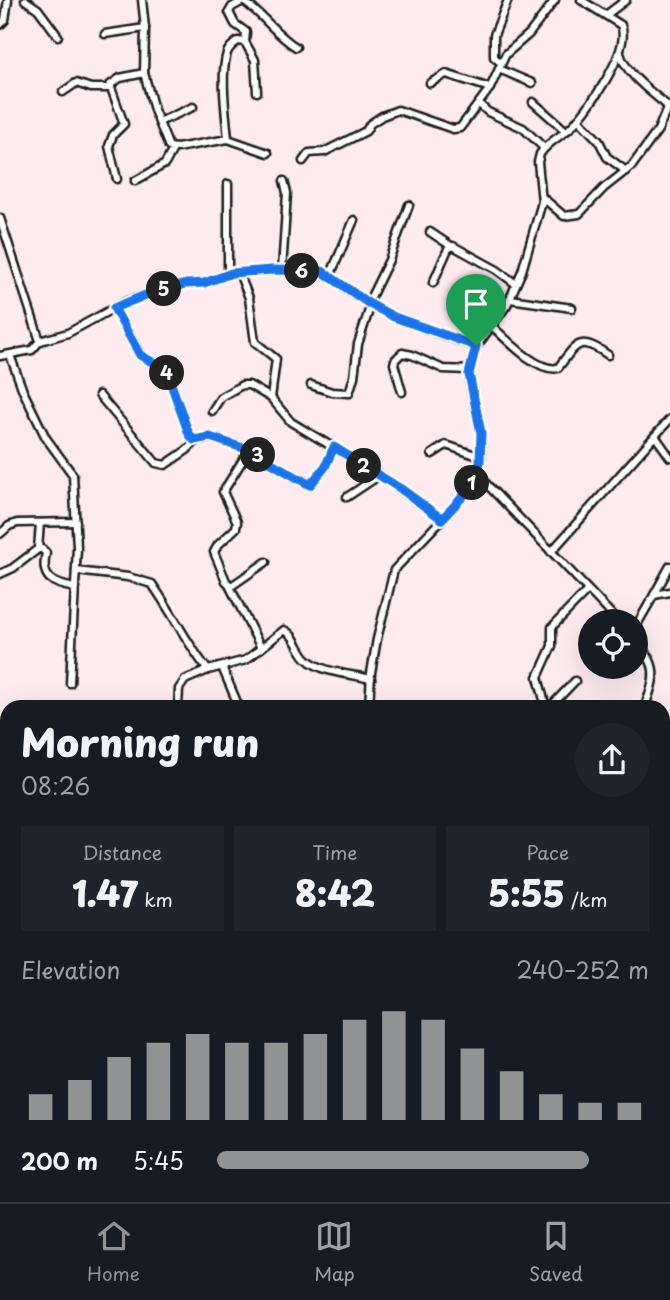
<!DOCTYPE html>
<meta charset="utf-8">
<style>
:root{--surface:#171b24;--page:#20242c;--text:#f1f3f6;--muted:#9ea1a6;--line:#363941;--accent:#919294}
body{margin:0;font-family:"Playpen Sans",sans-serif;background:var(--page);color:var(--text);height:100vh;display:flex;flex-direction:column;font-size:26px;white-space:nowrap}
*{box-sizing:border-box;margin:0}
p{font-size:23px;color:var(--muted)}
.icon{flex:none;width:38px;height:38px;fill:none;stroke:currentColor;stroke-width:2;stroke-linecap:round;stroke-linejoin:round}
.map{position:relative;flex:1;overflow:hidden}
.sheet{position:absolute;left:0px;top:700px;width:670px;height:502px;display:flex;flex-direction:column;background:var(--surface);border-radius:21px 21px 0 0;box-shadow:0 7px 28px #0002}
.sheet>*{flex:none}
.fabs{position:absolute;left:578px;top:609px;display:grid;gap:14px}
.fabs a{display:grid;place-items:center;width:70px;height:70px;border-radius:50%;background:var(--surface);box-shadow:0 7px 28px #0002;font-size:35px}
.pin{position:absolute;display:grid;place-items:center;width:60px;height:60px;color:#fff;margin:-72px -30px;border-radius:50% 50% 50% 0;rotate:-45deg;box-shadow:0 0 7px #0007}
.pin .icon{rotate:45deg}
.km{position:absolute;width:35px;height:35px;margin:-18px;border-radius:50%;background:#222;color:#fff;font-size:19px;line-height:35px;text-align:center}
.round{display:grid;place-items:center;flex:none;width:74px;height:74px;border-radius:37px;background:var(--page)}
.summary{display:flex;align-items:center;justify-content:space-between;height:119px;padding:0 21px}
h1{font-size:38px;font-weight:800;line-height:52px}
.metrics{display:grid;grid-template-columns:repeat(3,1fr);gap:10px;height:119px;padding:7px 21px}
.metrics div{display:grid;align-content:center;border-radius:0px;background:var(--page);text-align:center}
.metrics b{font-size:35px;font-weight:800}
.metrics small{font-size:19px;font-weight:400}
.metrics p{font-size:19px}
.chart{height:196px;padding:14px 21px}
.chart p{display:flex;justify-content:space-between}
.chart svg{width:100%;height:126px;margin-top:7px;stroke:var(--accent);stroke-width:6}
ul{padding:0 21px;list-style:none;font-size:23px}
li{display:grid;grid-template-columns:112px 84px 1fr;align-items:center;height:52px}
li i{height:18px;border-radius:9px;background:var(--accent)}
.tab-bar{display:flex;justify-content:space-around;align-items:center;height:98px;border-top:2px solid var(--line);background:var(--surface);font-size:19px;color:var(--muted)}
.tab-bar a{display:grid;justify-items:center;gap:4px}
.tab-bar .on{color:var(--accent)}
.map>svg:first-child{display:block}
</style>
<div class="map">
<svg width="670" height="1202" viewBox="0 0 670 1202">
<rect width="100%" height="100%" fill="#fdebf0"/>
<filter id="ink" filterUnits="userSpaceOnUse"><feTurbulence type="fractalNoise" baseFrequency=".0143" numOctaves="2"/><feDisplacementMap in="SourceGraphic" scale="14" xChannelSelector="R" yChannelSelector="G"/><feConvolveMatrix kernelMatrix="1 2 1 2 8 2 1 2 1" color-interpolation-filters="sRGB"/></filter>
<g filter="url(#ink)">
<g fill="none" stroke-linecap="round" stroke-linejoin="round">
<g stroke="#1c1c1c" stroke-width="11">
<g id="minor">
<polyline points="25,0 38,9 58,36"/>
<polyline points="142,0 145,28 144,73 154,110 169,147 177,148 228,139 268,153"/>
<polyline points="606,15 626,0"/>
<polyline points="0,25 5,20 8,0"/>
<polyline points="105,34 145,28"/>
<path d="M 245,42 L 246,32 L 235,24 L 229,12 L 232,7 L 243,1 C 263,14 276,35 296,47"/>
<path d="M 620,53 C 625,74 654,94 670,108"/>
<polyline points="501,63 494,57 494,35 508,0"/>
<polyline points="499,69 532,83"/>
<polyline points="430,83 446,74 490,88"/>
<polyline points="63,92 76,83 91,88 111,88"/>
<polyline points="533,102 566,131"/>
<polyline points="479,104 488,112 523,128 544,148"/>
<polyline points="578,119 599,141 607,157 626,171"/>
<polyline points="159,122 193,107"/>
<path d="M 228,139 C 226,115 220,75 227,53 C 229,47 234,44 238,41 L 245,42 L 255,60 L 257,92"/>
<polyline points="303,161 309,153 324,152 366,131 370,124 382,116 398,110 453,129 460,128 490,88 506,54 529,34 555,0"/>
<polyline points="117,179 109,146 113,135 124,124 110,85 120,78 144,73"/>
<polyline points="135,181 165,164 173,149"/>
<polyline points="542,197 564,216 579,214 604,188 632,166 658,130 668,106"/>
<polyline points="0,218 40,341"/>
<polyline points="430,232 451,246"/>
<polyline points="282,270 287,193 284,181"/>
<polyline points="239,273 249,298 255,342 276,359 271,398"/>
<polyline points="228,274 228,184"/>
<polyline points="330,276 354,220"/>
<polyline points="433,283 448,249 453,246 497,270 516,284"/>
<polyline points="510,299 572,308"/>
<polyline points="368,303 389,260 409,205"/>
<polyline points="114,308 140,355 166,370 189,434 194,440 213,438 249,450 310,485 325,467 334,447"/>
<path d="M 492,326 C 506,339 538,373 558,368 C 577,343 579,335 608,355"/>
<polyline points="10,355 23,391 46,438 73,475 77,547 70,683"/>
<polyline points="0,356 32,350 40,341 68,333 125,302 153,292 186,284 204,283 232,273 271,270 322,271 368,303 394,317 476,347"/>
<polyline points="311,385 332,392 349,393 354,377 358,344 371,304"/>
<polyline points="402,392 394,364 395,360 402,353 412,355 443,369 469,370"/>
<polyline points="99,395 156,463 165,465 187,450 196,441"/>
<polyline points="212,411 221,397 242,385 249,385 271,398 291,422 383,477 442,519"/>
<polyline points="655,436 670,457"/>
<polyline points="432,454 446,445 481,457"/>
<polyline points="477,474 618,621"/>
<polyline points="347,497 380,475"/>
<polyline points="0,534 9,526 17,523 76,522"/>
<polyline points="38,549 40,523"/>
<polyline points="551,552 670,419"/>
<path d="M 76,571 L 128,577 L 152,584 C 172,612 187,644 208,670"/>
<path d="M 0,574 L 13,568 L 38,549 L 42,549 L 46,553 C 40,578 52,584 75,588"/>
<polyline points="231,586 226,581 214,552 218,545 236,528 237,522 223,492 249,450"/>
<polyline points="654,595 670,566"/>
<polyline points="635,628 654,595 670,592"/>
<path d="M 635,639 C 659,667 656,674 645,707"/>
<polyline points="261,648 230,587 266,562"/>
<polyline points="222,667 239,707"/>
<polyline points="575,681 552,705 545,704 538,677 552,646 552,627 587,591"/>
<path d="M 178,707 L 179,689 L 185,680 L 208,670 L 246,660 L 284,630 C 296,635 298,651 307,659 C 322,673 352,674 371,679"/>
<path d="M 369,707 L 371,673 L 377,639 L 394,570 L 461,499 L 477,474 L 481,454 L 481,433 L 470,383 L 469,370 L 476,347 L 507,305 L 522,271 L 542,202 L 538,162 L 540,154 C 547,143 559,137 569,129 C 587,112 632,50 621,25 L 581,0"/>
<polyline points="663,741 670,739"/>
<polyline points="663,755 670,781"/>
<polyline points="663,937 670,946"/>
<polyline points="0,940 7,945"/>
<polyline points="663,979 670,975"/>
<polyline points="0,1007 7,1002"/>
<polyline points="663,1010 670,1013"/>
<polyline points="0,1027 7,1027"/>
<polyline points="7,1093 7,1102"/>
<polyline points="663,1102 663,1119"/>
<polyline points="0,1155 7,1156"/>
<polyline points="28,1195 31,1195"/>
<polyline points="124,1195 126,1202"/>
<polyline points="151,1195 155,1202"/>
<polyline points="491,1195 494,1202"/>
<polyline points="604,1195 620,1202"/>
<polyline points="0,1199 7,1195"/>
<polyline points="359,1202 362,1195"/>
<polyline points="529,1202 537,1195"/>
</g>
</g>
<use href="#minor" stroke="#fff" stroke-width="6"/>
</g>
</g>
<g fill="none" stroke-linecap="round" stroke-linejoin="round" filter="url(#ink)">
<g stroke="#fff" stroke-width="14">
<polygon id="route" points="271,270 322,271 368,303 394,317 476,346 469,374 481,433 480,462 477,474 468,491 442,519 401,489 334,447 325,467 310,485 249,450 210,437 194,440 189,434 166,370 140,355 114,308 153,292 186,284 204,283 232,273"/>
</g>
<use href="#route" stroke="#1a73e8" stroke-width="9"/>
</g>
</svg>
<div class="fabs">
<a><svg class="icon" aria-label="locate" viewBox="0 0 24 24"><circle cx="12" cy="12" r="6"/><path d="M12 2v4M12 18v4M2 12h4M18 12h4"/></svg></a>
</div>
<div class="pin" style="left:476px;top:346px;background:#1e9e55"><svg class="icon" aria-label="arrive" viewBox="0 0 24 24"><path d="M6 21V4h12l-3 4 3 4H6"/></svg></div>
<b class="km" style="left:472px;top:483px">1</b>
<b class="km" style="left:364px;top:466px">2</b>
<b class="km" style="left:258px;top:455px">3</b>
<b class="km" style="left:167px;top:373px">4</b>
<b class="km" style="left:164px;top:289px">5</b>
<b class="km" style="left:302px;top:271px">6</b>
<section class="sheet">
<div class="summary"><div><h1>Morning run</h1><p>08:26</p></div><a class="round"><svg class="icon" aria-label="share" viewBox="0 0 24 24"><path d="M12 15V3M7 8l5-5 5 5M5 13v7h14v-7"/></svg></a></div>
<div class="metrics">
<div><p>Distance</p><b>1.47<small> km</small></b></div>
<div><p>Time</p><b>8:42</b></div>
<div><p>Pace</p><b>5:55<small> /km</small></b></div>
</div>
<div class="chart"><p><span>Elevation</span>240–252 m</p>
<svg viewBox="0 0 160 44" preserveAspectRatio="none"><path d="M5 44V35M15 44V30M25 44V22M35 44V17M45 44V14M55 44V17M65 44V17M75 44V14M85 44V9M95 44V6M105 44V9M115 44V19M125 44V27M135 44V35M145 44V38M155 44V38"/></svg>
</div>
<ul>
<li><b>200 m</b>5:45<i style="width:86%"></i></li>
</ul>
</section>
</div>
<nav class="tab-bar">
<a class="on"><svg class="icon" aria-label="home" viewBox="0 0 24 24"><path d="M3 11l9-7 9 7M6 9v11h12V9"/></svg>Home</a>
<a><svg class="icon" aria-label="map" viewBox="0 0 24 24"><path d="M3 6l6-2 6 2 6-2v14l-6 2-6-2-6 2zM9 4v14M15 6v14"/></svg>Map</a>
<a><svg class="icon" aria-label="saved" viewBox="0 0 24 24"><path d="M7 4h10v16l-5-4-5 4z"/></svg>Saved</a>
</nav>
